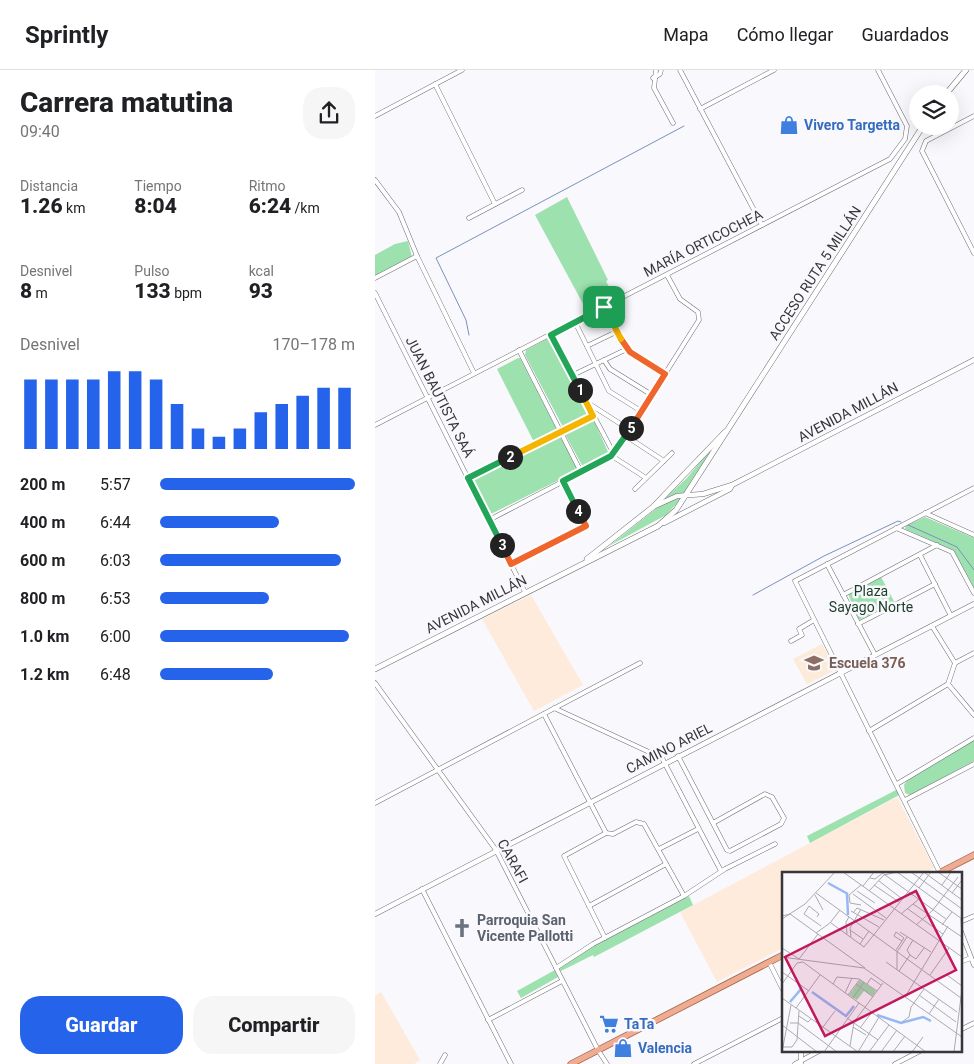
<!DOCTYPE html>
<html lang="es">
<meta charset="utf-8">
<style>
:root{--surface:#fff;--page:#f6f6f6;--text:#202124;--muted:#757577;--line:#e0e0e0;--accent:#2563eb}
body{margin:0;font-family:Roboto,sans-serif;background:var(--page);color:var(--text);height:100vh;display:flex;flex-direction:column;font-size:19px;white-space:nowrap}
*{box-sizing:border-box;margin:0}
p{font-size:16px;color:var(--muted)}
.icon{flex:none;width:28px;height:28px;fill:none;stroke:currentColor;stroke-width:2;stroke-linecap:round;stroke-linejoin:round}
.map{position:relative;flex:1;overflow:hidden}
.sheet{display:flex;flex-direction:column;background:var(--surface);width:375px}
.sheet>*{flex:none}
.buttons{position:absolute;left:534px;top:15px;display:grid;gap:10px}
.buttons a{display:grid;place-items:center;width:50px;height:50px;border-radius:50%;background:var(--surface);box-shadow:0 5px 20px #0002;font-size:25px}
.pin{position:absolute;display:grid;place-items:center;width:42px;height:42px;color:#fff;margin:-21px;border-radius:10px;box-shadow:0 2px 8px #0006}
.km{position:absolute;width:25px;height:25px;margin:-12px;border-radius:50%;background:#222;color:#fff;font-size:14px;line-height:25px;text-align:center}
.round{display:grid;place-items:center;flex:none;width:52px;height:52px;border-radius:20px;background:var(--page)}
.summary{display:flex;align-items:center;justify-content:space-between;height:85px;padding:0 20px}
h1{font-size:28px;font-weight:800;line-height:38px}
.stats{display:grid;grid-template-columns:repeat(3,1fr);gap:8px;height:85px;padding:5px 20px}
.stats div{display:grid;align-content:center}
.stats b{font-size:21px;font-weight:800}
.stats small{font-size:14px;font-weight:400}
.stats p{font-size:14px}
.chart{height:140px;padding:10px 20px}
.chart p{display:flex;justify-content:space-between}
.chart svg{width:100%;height:90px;margin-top:5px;stroke:var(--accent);stroke-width:6}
.cta{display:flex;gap:10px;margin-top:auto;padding:10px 20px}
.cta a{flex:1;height:58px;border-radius:20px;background:var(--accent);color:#fff;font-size:20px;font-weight:800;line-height:58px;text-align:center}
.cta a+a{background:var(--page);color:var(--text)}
ul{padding:0 20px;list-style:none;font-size:16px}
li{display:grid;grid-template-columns:80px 60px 1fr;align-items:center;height:38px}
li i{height:12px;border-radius:6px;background:var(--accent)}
header{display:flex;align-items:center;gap:30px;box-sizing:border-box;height:70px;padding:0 25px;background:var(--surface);border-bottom:1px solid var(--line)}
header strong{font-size:24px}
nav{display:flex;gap:28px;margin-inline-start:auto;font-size:18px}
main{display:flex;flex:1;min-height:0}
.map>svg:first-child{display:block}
</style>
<header>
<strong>Sprintly</strong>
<nav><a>Mapa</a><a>Cómo llegar</a><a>Guardados</a></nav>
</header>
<main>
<section class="sheet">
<div class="summary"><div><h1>Carrera matutina</h1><p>09:40</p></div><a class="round"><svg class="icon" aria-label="share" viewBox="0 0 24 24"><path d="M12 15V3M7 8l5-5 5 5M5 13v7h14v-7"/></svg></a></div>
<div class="stats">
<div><p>Distancia</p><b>1.26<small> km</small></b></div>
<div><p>Tiempo</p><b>8:04</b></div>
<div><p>Ritmo</p><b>6:24<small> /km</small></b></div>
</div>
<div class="stats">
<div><p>Desnivel</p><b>8<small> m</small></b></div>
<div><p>Pulso</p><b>133<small> bpm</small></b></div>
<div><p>kcal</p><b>93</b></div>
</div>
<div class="chart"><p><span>Desnivel</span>170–178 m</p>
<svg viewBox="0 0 160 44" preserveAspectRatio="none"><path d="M5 44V10M15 44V10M25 44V10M35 44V10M45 44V6M55 44V6M65 44V10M75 44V22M85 44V34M95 44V38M105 44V34M115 44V26M125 44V22M135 44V18M145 44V14M155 44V14"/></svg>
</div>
<ul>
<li><b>200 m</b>5:57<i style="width:100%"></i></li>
<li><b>400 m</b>6:44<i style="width:61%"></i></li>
<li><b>600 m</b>6:03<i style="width:93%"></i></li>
<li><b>800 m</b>6:53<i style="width:56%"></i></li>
<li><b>1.0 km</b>6:00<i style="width:97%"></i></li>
<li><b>1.2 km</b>6:48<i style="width:58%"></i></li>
</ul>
<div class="cta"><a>Guardar</a><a>Compartir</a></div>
</section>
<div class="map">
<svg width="599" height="994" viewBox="0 0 599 994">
<rect width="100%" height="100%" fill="#f8f8fd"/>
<g fill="#feebdb">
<polygon points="156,525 208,615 159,641 107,549"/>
<polygon points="522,727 559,798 550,803 408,803 408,878 342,912 305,842"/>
<polygon points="6,922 45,990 39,994 0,994 0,926"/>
</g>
<polygon fill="#fdebda" points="447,574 459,597 458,601 432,614 418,589"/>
<g fill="#9de1ae">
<polygon points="192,127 233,210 231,211 240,229 213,243 160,145"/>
<polygon points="33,171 37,187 0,207 0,185 20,174"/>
<polygon points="172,269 177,271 213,340 212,347 188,357 150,285 151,280"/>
<polygon points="143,288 145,288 181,358 180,362 159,372 122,299"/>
<polygon points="215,350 220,353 234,384 208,397 190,364 193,361"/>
<polygon points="184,365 203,397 200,402 114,445 97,412 99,408"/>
<polygon points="344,370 310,423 290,428 311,409"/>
<polygon points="308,427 291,445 234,476 287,434"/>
<polygon points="550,447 599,468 599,518 578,480 530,459 531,456"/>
<polygon points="506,507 520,533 484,550 473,524"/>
<polygon points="599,670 599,691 535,725 530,723 529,715 534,708"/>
<polygon points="523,719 526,724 435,773 432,766"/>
<polygon points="314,826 318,835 219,887 218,885 186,901 184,899 216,877"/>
<polygon points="180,900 183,907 146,928 142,921"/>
</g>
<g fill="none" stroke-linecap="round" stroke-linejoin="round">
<g stroke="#7b91bd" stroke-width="1">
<polyline points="94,265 91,250 61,188 309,56"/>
<polyline points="533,455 582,477 599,500"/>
<polyline points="378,525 449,486 523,451 526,452"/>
</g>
<g stroke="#6e6e72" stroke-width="5">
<g id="minor">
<polyline points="281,0 279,18 298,53"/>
<polyline points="305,0 387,155"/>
<polyline points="278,8 285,4 286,0"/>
<polyline points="60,14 120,134"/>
<polyline points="325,39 399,0"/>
<polyline points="0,46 87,0"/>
<polyline points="599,46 551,71 547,81 599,183"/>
<polyline points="0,110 24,142 42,186 99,303"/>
<polyline points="94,148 147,120"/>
<polyline points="0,208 42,186"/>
<polyline points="0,223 150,522"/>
<polyline points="229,237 252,279 290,304"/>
<polyline points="200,252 234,321 266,341"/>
<polyline points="176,265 239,384"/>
<polyline points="212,276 243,261"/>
<polyline points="144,280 206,402"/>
<polyline points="229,290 235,299 277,325"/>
<polyline points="198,305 252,279"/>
<polyline points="213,333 255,360"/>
<polyline points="0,355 515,89 530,69 532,56 503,0"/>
<polyline points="251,366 289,391"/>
<polyline points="237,386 271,408"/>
<polyline points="93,408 218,346"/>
<polyline points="260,419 297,383"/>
<polyline points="550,443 599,465"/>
<polyline points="114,450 237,386 242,380 324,250 323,242 305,229 292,205"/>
<polyline points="521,458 577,482 599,523"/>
<polyline points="545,485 576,546"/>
<polyline points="136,494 211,457 188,411"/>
<polyline points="452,494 500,585"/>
<polyline points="468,525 562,475"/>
<polyline points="483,554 560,514"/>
<polyline points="557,556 580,593"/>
<polyline points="416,571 427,565 424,559 439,550"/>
<polyline points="0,613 121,780 223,980 232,994"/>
<polyline points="573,614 599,645"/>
<polyline points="179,638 287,688 346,801"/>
<polyline points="169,644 231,763"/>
<polyline points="494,661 573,614 580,593 599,583"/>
<polyline points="303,686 352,780 355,781 406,754 409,748 397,727 390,724 338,753"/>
<polyline points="522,714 599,668"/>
<polyline points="530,730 599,694"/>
<polyline points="0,733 265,593"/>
<polyline points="284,779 323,759"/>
<polyline points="565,803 420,511 599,418"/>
<polyline points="47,819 136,994"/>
<polyline points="214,836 291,794"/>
<polyline points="585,852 599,846"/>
<polyline points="585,859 599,895"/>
<polyline points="230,868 189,786 231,763 238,764 261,752 269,754 309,826"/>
<polyline points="394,892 408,920"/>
<polyline points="585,892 596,888"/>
<polyline points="181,898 218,874 309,826 350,799 400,774"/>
<polyline points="113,950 187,911"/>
<polyline points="585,960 599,953"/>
<polyline points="426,993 426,980"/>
<polyline points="65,994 70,985"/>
<polyline points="319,994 408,948"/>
<polyline points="420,994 446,980"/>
<polyline points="520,994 547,980"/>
</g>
</g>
<g stroke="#6e6e72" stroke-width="5.5">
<g id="tertiary">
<polyline points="280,436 302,426 328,424 357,415 599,290"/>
<polyline points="289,453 355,419 357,415"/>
<polyline points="0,844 599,534"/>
</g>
</g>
<g stroke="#6e6e72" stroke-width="6">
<g id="secondary">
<polyline points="571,24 591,0"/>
<polyline points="212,489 278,437 350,362"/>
<polyline points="0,599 283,456 301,440 548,56"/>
</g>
</g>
<g stroke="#a66143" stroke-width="7">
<g id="primary">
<polyline points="564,803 599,785"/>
<polyline points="196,994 408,885"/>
</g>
</g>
<use href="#minor" stroke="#fff" stroke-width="4"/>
<use href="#tertiary" stroke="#fff" stroke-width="4.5"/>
<use href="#secondary" stroke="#fff" stroke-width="5"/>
<use href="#primary" stroke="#eead92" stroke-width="5.5"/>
</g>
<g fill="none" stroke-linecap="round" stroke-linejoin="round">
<g stroke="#fff" stroke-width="10">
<polyline id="split-1" points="205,320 176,265 229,237"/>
</g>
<g stroke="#fff" stroke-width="10">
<polyline id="split-2" points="135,387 218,346 205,320"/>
</g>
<g stroke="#fff" stroke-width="10">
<polyline id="split-3" points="127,475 93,408 135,387"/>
</g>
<g stroke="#fff" stroke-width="10">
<polyline id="split-4" points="127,475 136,494 211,456 203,441"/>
</g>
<g stroke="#fff" stroke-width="10">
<polyline id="split-5" points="203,441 188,411 236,386 256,358"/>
</g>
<g stroke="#fff" stroke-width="10">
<polyline id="split-6" points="246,269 255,282 290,304 256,358"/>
</g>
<g stroke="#fff" stroke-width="10">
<polyline id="split-7" points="229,237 246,269"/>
</g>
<use href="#split-1" stroke="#22a559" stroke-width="6"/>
<use href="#split-2" stroke="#f5b400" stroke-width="6"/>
<use href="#split-3" stroke="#22a559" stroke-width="6"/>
<use href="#split-4" stroke="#f0652b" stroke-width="6"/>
<use href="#split-5" stroke="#22a559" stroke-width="6"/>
<use href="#split-6" stroke="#f0652b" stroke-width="6"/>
<use href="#split-7" stroke="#f5b400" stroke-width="6"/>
</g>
<defs>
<g id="shop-bare" transform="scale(1.5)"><path d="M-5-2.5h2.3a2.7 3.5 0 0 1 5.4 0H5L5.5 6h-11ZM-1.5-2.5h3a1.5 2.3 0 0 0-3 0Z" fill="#3f7fe0" stroke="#f8f8fd" stroke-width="2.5" paint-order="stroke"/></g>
<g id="school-bare" transform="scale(1.5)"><path d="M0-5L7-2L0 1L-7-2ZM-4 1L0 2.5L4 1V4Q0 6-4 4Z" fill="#8d6e63" stroke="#f8f8fd" stroke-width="2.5" paint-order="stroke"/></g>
<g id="church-bare" transform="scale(1.5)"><path d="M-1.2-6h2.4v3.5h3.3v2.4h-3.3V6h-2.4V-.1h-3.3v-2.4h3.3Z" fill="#6b7280" stroke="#f8f8fd" stroke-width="2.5" paint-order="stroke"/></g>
<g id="supermarket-bare" transform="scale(1.5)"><path d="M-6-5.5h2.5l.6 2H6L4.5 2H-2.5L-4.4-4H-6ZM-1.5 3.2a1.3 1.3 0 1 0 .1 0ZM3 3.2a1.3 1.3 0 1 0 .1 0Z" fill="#3f7fe0" stroke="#f8f8fd" stroke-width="2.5" paint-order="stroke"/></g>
</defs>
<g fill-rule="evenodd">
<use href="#shop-bare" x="414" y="55"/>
<use href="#school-bare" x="439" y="593"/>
<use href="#church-bare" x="87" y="858"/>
<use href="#supermarket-bare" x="234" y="954"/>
<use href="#shop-bare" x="248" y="978"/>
</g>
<g text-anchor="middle" stroke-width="5" stroke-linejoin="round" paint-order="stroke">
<g font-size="14" font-weight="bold" fill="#366cbe" stroke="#f8f8fd" text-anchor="start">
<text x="429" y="60">Vivero Targetta</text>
<text x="249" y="959">TaTa</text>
<text x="263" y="983">Valencia</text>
</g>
<g font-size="14" fill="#373739" stroke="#f8f8fd">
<text transform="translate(328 173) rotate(-27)" y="5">MARÍA ORTICOCHEA</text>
<text transform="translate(440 203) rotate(-57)" y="5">ACCESO RUTA 5 MILLÁN</text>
<text transform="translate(65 327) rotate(63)" y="5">JUAN BAUTISTA SAÁ</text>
<text transform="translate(473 342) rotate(-28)" y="5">AVENIDA MILLÁN</text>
<text transform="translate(101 534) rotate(-27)" y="5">AVENIDA MILLÁN</text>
<text transform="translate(294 678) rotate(-27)" y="5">CAMINO ARIEL</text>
<text transform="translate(138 791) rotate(61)" y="5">CARAFI</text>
</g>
<g font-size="14" fill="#1a3d24" stroke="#f8f8fd">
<text x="496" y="526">Plaza<tspan x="496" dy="16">Sayago Norte</tspan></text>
</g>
<g font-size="14" font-weight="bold" fill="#785e54" stroke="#f8f8fd" text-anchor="start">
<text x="454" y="598">Escuela 376</text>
</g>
<g font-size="14" font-weight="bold" fill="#5b616d" stroke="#f8f8fd" text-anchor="start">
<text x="102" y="855">Parroquia San<tspan x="102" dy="16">Vicente Pallotti</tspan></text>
</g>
</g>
<g transform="translate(407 802)">
<rect width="180" height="180" fill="#f8f8fd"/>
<path d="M 78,108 L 94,119 L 91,124 L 82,119 L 75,128 L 67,123 Z" fill="#9de1ae"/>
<path fill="none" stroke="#98b8f5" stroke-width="2.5" d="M 46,11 L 66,22M 65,22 L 66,43M 30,120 L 64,144 L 72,134M 8,130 L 19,117M 95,143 L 119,151 L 141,145 L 149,149"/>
<path fill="none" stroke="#ababaf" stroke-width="1" d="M 61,0 L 180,85M 99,0 L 164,47M 115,0 L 180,47M 129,0 L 180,37M 156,0 L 180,17M 143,1 L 180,28M 88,6 L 93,7 L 102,0M 97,9 L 119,26M 79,13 L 67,23 L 68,31 L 79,33M 92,13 L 117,30M 160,13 L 169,0M 81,14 L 92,0M 137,16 L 149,0M 75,19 L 93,31M 87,19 L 102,3 L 115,0M 34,21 L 179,126M 170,21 L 180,8M 71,22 L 104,46M 33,23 L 41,38M 131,32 L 180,65M 27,34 L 22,42 L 39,54M 27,34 L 37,42 L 35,45M 126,37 L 161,62M 69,39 L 97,55M 71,41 L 75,36 L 102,48M 119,42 L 137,27M 0,44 L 8,42 L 83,96M 0,47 L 23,32 L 53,0M 179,47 L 180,64M 49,51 L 82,75 L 142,0M 134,53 L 151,38 L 176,5M 160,53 L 170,40M 68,58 L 81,67M 118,60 L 149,80M 34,61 L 48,51 L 58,38M 65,62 L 64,50 L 67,45M 69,65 L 68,56 L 79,37M 131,68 L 125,78 L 128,83 L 134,87 L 142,76M 78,72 L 87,59M 0,76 L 17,87 L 36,62M 114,78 L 122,66 L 114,60 L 112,64 L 120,69M 0,85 L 82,96 L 180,165M 104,90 L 175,140M 115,98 L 115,80 L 125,65M 117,99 L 128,83M 0,100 L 27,119M 148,103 L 167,76M 165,103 L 180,114M 0,112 L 15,91 L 21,90 L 144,180M 51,112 L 55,105 L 77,107 L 95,119M 74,112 L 91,125M 85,112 L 89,106 L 99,113M 63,121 L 70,106M 66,123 L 78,107M 137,123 L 174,150M 123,125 L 166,54M 0,126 L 76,180M 71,126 L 82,110M 14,136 L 38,103M 147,142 L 157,127M 17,144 L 26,150 L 29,147M 65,146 L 96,168M 120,150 L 127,145 L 129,135 L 142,117M 8,151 L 16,151 L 55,180M 0,153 L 35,180M 41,155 L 53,139M 71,155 L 84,163M 78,156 L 90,140M 68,174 L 72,150 L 101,111M 1,175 L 10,175 L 15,168 L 17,139M 0,180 L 9,133M 42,180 L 77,131M 76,180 L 97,145M 87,180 L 107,153M 99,180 L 115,158M 111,180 L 123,164M 130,180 L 141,165M 172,180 L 180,117"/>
<path fill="#c2185b" fill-opacity="0.15" stroke="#c2185b" stroke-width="2.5" d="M 134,19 L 174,98 L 43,164 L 3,85 Z"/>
<rect width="180" height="180" fill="none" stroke="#373739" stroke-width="2.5"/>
</g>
</svg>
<div class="buttons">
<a><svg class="icon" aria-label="layers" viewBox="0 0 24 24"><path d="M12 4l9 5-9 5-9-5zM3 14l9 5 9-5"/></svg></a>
</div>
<div class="pin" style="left:229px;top:237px;background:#1e9e55"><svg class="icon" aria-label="arrive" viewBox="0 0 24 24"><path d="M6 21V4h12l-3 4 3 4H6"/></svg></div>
<b class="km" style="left:205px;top:320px">1</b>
<b class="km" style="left:135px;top:387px">2</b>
<b class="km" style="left:127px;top:475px">3</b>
<b class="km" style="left:203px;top:441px">4</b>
<b class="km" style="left:256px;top:358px">5</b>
</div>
</main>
